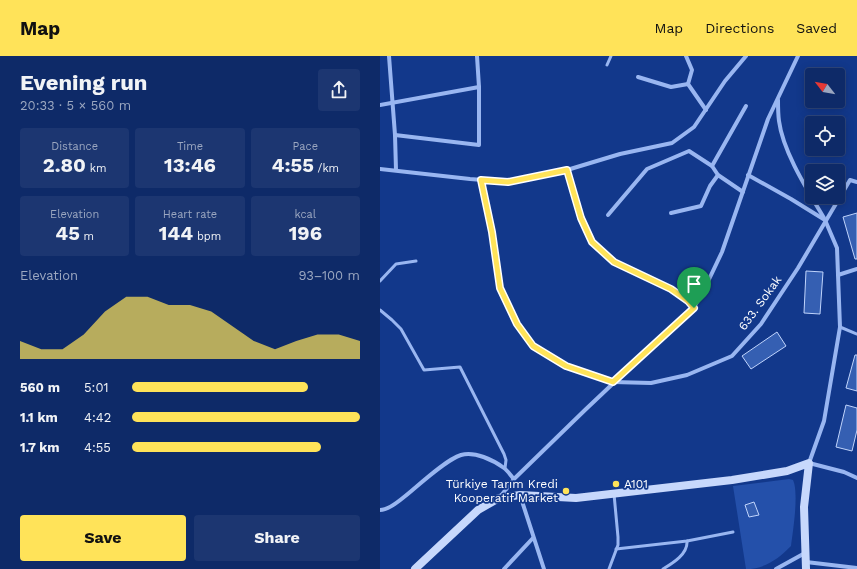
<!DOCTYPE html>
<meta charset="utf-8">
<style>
:root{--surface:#0e2a68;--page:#1c3671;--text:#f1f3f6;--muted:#9ba7c0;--line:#2e467c;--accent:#ffe359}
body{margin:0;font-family:"Work Sans",sans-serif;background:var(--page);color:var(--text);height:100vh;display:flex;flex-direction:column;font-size:15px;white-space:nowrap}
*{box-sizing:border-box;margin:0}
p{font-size:13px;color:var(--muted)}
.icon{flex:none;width:22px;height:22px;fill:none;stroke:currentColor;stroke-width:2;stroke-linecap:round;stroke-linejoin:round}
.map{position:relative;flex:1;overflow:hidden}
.sheet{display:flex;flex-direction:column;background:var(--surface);width:380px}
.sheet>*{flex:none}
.needle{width:26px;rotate:301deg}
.buttons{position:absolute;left:425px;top:12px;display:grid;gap:8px}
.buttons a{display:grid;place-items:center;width:40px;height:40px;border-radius:4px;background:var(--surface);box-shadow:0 2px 10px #0003,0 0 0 1px var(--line);font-size:20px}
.pin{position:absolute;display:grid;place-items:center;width:34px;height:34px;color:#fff;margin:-41px -17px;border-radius:50% 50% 50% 0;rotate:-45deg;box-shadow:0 0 4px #0007}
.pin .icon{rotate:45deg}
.round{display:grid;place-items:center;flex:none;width:42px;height:42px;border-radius:4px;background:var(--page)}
.summary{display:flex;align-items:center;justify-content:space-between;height:68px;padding:0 20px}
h1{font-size:22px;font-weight:700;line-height:30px}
.stats{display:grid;grid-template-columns:repeat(3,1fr);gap:6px;height:68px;padding:4px 20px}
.stats div{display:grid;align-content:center;border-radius:4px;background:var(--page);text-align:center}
.stats b{font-size:20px;font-weight:700}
.stats small{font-size:11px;font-weight:400}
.stats p{font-size:11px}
.chart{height:112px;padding:8px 20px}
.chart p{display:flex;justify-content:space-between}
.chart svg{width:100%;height:72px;margin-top:4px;fill:var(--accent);opacity:.7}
.cta{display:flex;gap:8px;margin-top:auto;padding:8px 20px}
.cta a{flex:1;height:46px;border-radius:4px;background:var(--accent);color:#111;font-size:16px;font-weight:700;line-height:46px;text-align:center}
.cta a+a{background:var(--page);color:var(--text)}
ul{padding:0 20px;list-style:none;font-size:13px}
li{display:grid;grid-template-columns:64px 48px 1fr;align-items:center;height:30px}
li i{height:10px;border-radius:5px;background:var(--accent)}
header{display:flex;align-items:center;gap:24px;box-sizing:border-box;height:56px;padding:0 20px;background:var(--accent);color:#111}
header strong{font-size:19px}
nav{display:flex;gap:22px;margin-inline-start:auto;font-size:14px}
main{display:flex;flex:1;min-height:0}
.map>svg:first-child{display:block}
</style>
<header>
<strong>Map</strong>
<nav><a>Map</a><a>Directions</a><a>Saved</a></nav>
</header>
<main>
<section class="sheet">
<div class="summary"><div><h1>Evening run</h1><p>20:33 · 5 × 560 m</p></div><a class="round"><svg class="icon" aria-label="share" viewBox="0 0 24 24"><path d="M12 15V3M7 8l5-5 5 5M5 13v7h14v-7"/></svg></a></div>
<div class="stats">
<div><p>Distance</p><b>2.80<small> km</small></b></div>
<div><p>Time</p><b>13:46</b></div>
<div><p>Pace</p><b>4:55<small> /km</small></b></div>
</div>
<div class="stats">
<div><p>Elevation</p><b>45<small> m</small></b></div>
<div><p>Heart rate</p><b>144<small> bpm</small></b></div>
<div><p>kcal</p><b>196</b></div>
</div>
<div class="chart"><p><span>Elevation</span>93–100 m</p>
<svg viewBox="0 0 160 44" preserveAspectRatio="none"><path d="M0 44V33L10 38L20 38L30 29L40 15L50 6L60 6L70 11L80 11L90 15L100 24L110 33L120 38L130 33L140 29L150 29L160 33V44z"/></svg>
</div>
<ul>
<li><b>560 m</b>5:01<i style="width:77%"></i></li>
<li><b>1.1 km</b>4:42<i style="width:100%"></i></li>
<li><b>1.7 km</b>4:55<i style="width:83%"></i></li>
</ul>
<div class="cta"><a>Save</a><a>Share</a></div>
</section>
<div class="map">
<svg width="477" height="513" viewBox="0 0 477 513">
<rect width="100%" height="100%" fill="#12388b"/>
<path fill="#2450aa" d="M 409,423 L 413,424 C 419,437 413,475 411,490 C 398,503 385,513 366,513 L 353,430 Z"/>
<g fill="#355fb2" stroke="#c0d4fc">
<polygon points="477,157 477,203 475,203 463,161"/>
<polygon points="426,215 443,216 440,258 424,257"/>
<polygon points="397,276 406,290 371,313 362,300"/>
<polygon points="475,299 477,299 477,335 466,332"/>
<polygon points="466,349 477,352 477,374 472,395 456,391"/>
<polygon points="374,446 379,459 369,461 365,449"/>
</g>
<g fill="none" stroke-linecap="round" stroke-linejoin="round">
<g stroke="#99b6f1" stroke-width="3">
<polyline points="227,9 231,0"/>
<polyline points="0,225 16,208 36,205"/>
<polyline points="0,254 12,264 21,273 44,314 80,311 124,398 126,404 125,412"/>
<polyline points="460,271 477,278"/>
<polyline points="236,493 307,485 353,476"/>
<polyline points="229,513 238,489 238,481 234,438"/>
<path d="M 283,513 C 293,507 308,498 307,485"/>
</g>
<g stroke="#99b6f1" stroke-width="4">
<polyline points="9,0 15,79 16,114"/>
<polyline points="306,0 312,14 308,28 326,54"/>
<polyline points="258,21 291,31 308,28"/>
<path d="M 398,44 C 398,51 398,58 399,65 C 403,96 428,135 444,162"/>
<polyline points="0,49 99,31"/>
<polyline points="15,79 99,89 99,31 97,0"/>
<polyline points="332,110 366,50"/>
<polyline points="0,113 90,123 128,126 187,114 240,98 292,87 314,71 345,25 366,0"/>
<polyline points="368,119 411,143 445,164 457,192 460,271 444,365 429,407 464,416 477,422"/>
<polyline points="101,124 112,176 120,232 137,268 153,290 186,310 233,326 271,327 307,319 352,300 381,268 418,212 470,124 477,126"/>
<polyline points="291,157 321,150 330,130 338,119"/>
<polyline points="228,159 267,113 309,95 332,110 338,119 363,136"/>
<polyline points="458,219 477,213"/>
<polyline points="314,251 323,236 342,196 388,63 418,0"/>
<polyline points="140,439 164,513"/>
<polyline points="120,441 134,423 205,354 314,251 308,245 291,233 234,206 213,186 201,162 187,114"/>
<path d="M 0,454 C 8,454 18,446 24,441 C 38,430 65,404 81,399 C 95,395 113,404 124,412 C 128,415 131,420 134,423"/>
<polyline points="426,506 477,512"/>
<polyline points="124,513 153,482"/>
<polyline points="396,513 425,497"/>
</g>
<polyline stroke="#c7d8fc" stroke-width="8" points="35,513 98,454 119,442 140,439 196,442 352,424 407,415 429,407 424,451 426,513"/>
</g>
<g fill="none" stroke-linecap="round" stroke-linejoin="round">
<g stroke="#fff" stroke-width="8">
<polygon id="route" points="187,114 201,162 212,186 234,206 291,233 308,245 314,252 233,326 186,310 153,290 137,268 120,232 112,176 101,124 128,126"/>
</g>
<use href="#route" stroke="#ffe359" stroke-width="5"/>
</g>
<g fill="#ffe359" stroke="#12388b" stroke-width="1.5">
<circle cx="236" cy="428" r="4"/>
<circle cx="186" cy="435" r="4"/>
</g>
<g text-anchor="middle" stroke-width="3.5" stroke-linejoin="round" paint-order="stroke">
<g font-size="12" fill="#fff" stroke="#12388b">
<text transform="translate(380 247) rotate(-54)" y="4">633. Sokak</text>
</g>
<g font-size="12" fill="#fff" stroke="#12388b" text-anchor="end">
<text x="178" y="432">Türkiye Tarım Kredi<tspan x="178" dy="14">Kooperatif Market</tspan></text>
<text x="244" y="432" text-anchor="start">A101</text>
</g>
</g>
</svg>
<div class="buttons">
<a><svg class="needle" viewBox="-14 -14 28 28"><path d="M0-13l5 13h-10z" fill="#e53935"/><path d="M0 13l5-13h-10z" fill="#9ba7c0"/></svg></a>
<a><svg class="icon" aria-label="locate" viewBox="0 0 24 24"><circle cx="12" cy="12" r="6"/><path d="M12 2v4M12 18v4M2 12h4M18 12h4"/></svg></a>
<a><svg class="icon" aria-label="layers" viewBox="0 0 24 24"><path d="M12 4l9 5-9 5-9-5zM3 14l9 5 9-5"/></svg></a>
</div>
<div class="pin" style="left:314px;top:252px;background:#1e9e55"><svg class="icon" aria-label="arrive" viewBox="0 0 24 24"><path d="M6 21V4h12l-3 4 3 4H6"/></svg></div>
</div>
</main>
